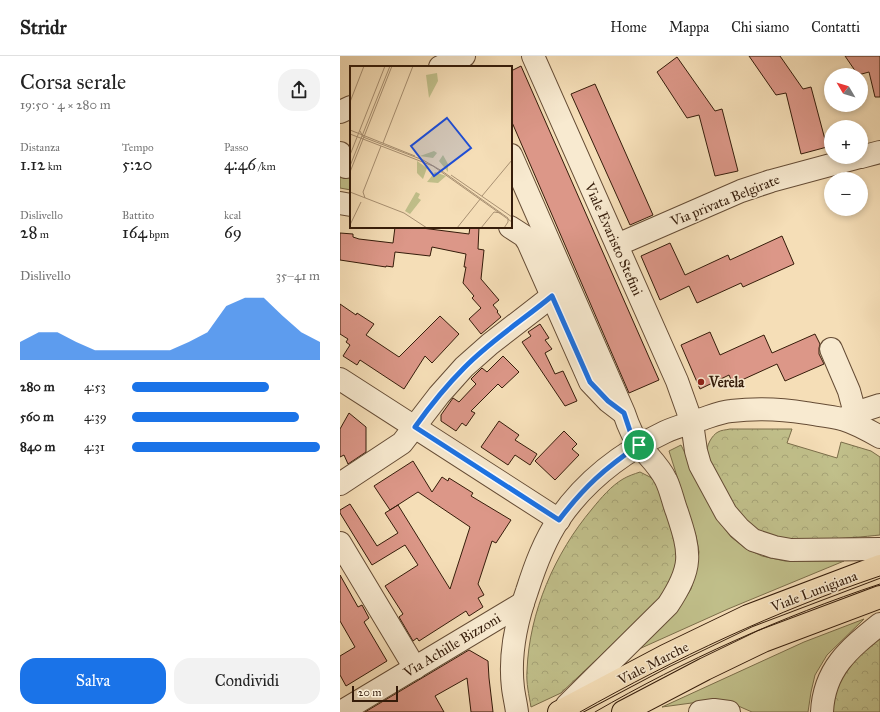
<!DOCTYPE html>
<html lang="it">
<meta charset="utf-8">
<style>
:root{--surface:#fff;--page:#f2f2f2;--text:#222;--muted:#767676;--line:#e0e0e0;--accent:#1a73e8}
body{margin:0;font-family:"IM FELL Great Primer",serif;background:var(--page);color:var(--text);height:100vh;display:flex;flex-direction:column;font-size:15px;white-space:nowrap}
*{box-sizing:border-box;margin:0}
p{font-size:13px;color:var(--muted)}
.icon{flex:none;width:22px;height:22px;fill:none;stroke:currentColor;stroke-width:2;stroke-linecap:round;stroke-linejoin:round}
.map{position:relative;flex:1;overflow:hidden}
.drawer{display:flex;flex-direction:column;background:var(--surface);width:340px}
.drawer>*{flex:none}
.needle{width:26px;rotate:308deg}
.buttons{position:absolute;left:484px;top:12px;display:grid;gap:8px}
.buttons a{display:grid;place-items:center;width:44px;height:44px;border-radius:50%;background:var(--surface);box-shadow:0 2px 6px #0003;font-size:20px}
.scale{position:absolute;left:12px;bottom:10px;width:46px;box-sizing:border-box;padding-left:4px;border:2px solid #351c0a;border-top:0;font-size:11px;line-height:14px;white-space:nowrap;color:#351c0a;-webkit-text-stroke:3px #f8ead0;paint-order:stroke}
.pin{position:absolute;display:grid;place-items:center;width:34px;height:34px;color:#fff;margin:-17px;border:2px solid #fff;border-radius:50%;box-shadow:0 1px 4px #0007}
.round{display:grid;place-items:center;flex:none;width:42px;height:42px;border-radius:16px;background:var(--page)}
.headline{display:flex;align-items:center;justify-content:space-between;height:68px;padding:0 20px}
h1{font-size:22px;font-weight:600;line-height:30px}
.stats{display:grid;grid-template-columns:repeat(3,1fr);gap:6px;height:68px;padding:4px 20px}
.stats div{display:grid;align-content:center}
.stats b{font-size:17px;font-weight:600}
.stats small{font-size:11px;font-weight:400}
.stats p{font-size:11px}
.chart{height:112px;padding:8px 20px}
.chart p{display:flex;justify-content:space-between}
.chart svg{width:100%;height:72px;margin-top:4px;fill:var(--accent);opacity:.7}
.action{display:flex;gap:8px;margin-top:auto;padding:8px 20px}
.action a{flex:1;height:46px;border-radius:16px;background:var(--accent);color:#fff;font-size:16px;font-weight:600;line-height:46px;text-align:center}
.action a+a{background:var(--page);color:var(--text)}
ul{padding:0 20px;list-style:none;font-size:13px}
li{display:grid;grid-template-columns:64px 48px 1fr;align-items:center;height:30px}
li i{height:10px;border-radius:5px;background:var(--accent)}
header{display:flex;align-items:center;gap:24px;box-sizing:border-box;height:56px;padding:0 20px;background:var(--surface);border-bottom:1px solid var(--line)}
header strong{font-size:19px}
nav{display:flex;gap:22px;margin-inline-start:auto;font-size:14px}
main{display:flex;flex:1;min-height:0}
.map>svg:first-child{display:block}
</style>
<header>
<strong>Stridr</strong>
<nav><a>Home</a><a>Mappa</a><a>Chi siamo</a><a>Contatti</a></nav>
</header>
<main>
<section class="drawer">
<div class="headline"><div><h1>Corsa serale</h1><p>19:50 · 4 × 280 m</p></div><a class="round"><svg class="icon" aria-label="share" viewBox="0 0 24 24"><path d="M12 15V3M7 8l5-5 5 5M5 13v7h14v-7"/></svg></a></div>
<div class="stats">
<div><p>Distanza</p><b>1.12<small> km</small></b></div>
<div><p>Tempo</p><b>5:20</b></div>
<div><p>Passo</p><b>4:46<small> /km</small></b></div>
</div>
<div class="stats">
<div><p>Dislivello</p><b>28<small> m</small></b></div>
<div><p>Battito</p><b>164<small> bpm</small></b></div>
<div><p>kcal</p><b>69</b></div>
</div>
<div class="chart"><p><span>Dislivello</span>35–41 m</p>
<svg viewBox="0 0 160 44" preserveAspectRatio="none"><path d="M0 44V33L10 27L20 27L30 33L40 38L50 38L60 38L70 38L80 38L90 33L100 27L110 11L120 6L130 6L140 17L150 27L160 33V44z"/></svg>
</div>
<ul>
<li><b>280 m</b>4:53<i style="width:73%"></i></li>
<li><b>560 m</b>4:39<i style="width:89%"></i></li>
<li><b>840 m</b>4:31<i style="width:100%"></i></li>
</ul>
<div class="action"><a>Salva</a><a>Condividi</a></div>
</section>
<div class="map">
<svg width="540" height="656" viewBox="0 0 540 656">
<defs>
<pattern id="forest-crowns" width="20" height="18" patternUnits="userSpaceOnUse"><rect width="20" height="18" fill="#c1c08b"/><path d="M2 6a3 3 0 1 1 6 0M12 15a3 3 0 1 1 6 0" fill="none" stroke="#a6a477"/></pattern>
</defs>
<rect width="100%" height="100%" fill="#f5deb7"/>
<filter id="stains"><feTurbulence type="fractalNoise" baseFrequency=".005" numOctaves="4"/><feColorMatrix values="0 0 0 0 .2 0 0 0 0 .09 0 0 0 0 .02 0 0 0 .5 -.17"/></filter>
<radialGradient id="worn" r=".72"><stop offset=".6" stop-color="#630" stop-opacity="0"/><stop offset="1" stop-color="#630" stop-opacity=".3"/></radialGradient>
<g fill="#c1c08b" stroke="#7b6e4a">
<polygon points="11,117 11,134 0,132 0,119"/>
<polygon points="341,389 380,467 391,481 405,492 422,500 445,505 504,505 388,553 299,593 338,553 351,533 356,516 359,496 356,480 329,395"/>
<polygon points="524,563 487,599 475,619 471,636 468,656 412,656 396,649 359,646 322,651 464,586"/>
</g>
<g fill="url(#forest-crowns)" stroke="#7b6e4a">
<path d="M 390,373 L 452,373 L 447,387 L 497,402 L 501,386 L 531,395 L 540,401 L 540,479 C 511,482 444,489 419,476 C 414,474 395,456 392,452 C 387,444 367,405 367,397 C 366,390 372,379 378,376 C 381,374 386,374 390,373 Z"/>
<path d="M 300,416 L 310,421 L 317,428 L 336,487 L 337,502 L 334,514 L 328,529 L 319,542 L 275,586 L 221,637 L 191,651 C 189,639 186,627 187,615 C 189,556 215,497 252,453 C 261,442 271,430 283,423 C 288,420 294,418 300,416 Z"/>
<polygon points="540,581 540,656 492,656 494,634 509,606"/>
</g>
<g fill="#dc9788" stroke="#351c0a">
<polygon points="409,0 440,0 463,33 471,31 487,91 461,98 446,37 436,39"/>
<polygon points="505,0 540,0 540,41 535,41 529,16 518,19"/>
<polygon points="337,1 375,55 382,53 398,115 375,120 359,59 347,62 317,16"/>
<polygon points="181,10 319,324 289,337 171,64 171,15"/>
<polygon points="255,28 313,159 290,169 231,38"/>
<polygon points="55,171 74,171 129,178 130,171 139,171 138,193 144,194 141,223 159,244 153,249 158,255 157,256 161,261 141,278 129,263 141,252 132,242 134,240 123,227 126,211 124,211 126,198 92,191 90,200 55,196 53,211 46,210 46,211 0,204 0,177 13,178 13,181 19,183 53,187"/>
<polygon points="442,180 454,208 403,231 401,227 357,247 349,230 320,244 301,200 330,187 345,219 388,199 390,204"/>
<polygon points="0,248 16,259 17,257 34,268 26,279 59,301 100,260 119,278 92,307 85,300 64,333 20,304 17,309 3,300 10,289 6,286 8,283 0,278"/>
<polygon points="200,268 209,282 205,284 212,293 205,297 215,318 223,315 237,345 225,350 182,286 191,280 188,276"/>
<polygon points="370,276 380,299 424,279 432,297 475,278 480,288 479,292 479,298 484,308 445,325 437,308 393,328 389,319 360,333 341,289"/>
<polygon points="163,300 179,316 162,332 158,328 131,355 135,357 126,370 122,367 116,375 101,365 101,359 113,342 119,346 136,328 131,323 142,312 147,316"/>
<polygon points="9,357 26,371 26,396 8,408 4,399 0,401 0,373"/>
<polygon points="159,365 179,379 175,384 197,398 190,409 175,399 168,409 141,391"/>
<polygon points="224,375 237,388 232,393 239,399 215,424 195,405"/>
<polygon points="73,405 92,436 102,421 108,425 109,422 133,437 131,440 171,464 156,487 152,485 138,528 144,539 138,542 143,551 129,560 126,555 79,585 77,582 73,585 59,561 63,558 45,530 78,509 65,489 32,509 0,457 0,454 10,448 37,490 58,477 45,457 58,449 110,533 130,471 78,436 50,454 34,430"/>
<polygon points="0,519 18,551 22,549 29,562 24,566 47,605 6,630 0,619 0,600 15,591 0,565"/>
<polygon points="129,594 148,605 149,622 153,656 131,656 127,622 95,640 104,656 25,656"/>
</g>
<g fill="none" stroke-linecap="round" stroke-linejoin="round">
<g stroke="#654c35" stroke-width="24">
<g id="minor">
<polyline points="193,0 337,325 352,367 356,395 360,409 386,457 399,472 413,484 434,491 451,494 540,493"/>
<polyline points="100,11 124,0"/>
<polyline points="0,56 11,51"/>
<polyline points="0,97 6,111"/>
<path d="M 171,99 L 284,357 C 288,369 292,380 300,390 C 309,401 320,411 326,424 C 331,434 333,446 337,456 C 351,498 353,511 328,549 L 227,649"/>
<polyline points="521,101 540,96"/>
<polyline points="0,147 11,149"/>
<polyline points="170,171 184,180 188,186 250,326 268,345 281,355"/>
<polyline points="277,189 401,135 431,125 520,101"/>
<polyline points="491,293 509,335 515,357"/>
<polyline points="0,323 219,464"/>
<polyline points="503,363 515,357 540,349"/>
<polyline points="0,428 62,387 99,339 124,311 150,288 212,240"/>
<polyline points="0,487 75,612"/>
<polyline points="1,656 183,547"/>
<path d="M 177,656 C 176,648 174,640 173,632 C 169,599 176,566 187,535 C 195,510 204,485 219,463 C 245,425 283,396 325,376 C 336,371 348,368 359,364 C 369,361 380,356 391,355 C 415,352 442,353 466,357 C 478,359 490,360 502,363 C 515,367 528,374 540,381"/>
<polyline points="360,656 374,654 389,656"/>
<path d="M 482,656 C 484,613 509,593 540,568"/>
</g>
</g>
<g stroke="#351c0a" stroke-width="24">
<g id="major">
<polyline points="219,656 325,600 408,560 540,510"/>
<polyline points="283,656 365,613 423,585 540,541"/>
</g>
</g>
<use href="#minor" stroke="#f8ead0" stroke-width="22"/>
<use href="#major" stroke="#f5deb7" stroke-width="22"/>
<g stroke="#351c0a" stroke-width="1">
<path d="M 240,656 C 336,602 436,555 540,520"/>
<path d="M 255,656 C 345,604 441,561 540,528"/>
</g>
</g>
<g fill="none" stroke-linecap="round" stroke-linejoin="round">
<g stroke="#fff" stroke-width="8">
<path id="route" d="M 212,240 L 250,326 L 268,345 L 284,357 L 290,375 L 299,389 C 265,412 244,431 219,464 L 75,371 C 90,350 106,330 124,312 C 150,285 183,264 212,240 Z"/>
</g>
<use href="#route" stroke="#1a73e8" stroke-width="5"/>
</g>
<circle fill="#8f2418" stroke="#f8ead0" stroke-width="1.5" cx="361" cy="326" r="4"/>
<g text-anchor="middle" stroke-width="3" stroke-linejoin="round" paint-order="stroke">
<g font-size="14" fill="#351c0a" stroke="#f8ead0">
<text transform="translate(385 144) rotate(-22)" y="5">Via privata Belgirate</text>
<text transform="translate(274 183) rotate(66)" y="5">Viale Evaristo Stefini</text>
<text transform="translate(474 535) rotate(-21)" y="5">Viale Lunigiana</text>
<text transform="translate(112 589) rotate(-31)" y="5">Via Achille Bizzoni</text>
<text transform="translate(313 607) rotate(-27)" y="5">Viale Marche</text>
</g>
<g font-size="14" font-weight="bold" fill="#351c0a" stroke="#f8ead0" text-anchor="start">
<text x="369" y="331">Verela</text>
</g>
</g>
<g transform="translate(10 10)">
<rect width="162" height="162" fill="#f5deb7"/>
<path d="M 87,7 L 88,15 L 79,32 L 76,9 ZM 84,85 L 87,87 L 83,92 L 70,90 ZM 93,89 L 98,98 L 98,106 L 89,95 ZM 67,95 L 77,102 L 73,113 L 67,107 ZM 85,106 L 96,110 L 88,117 L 77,116 ZM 66,126 L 70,128 L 68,132 L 71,134 L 60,148 L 55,145 Z" fill="#c1c08b"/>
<path fill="none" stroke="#a89072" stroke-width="1" d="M 0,36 L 14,0M 0,64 L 65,90M 10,65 L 13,71 L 73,94 L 92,105 L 158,152 L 158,156 L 154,162M 0,68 L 83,100 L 162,156M 33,77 L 63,0M 0,89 L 35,0M 0,100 L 40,0M 0,106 L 42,0M 101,109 L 162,151M 0,126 L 54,147 L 77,162M 132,130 L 162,94M 15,132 L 13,126 L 31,80M 0,159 L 11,136M 107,162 L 131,132M 131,162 L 144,146 L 151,147"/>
<path fill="#1d4ed8" fill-opacity="0.15" stroke="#1d4ed8" stroke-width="2" d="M 97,52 L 121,82 L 84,110 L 61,80 Z"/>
<rect width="162" height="162" fill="none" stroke="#351c0a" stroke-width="2"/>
</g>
<rect width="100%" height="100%" filter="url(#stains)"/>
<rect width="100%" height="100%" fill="url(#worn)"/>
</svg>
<div class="buttons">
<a><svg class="needle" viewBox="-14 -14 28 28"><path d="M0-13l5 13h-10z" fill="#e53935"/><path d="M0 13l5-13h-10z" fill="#767676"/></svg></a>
<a>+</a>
<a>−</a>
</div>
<div class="scale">20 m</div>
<div class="pin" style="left:299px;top:389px;background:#1e9e55"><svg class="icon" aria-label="arrive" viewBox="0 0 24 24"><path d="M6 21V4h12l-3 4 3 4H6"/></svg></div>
</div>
</main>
